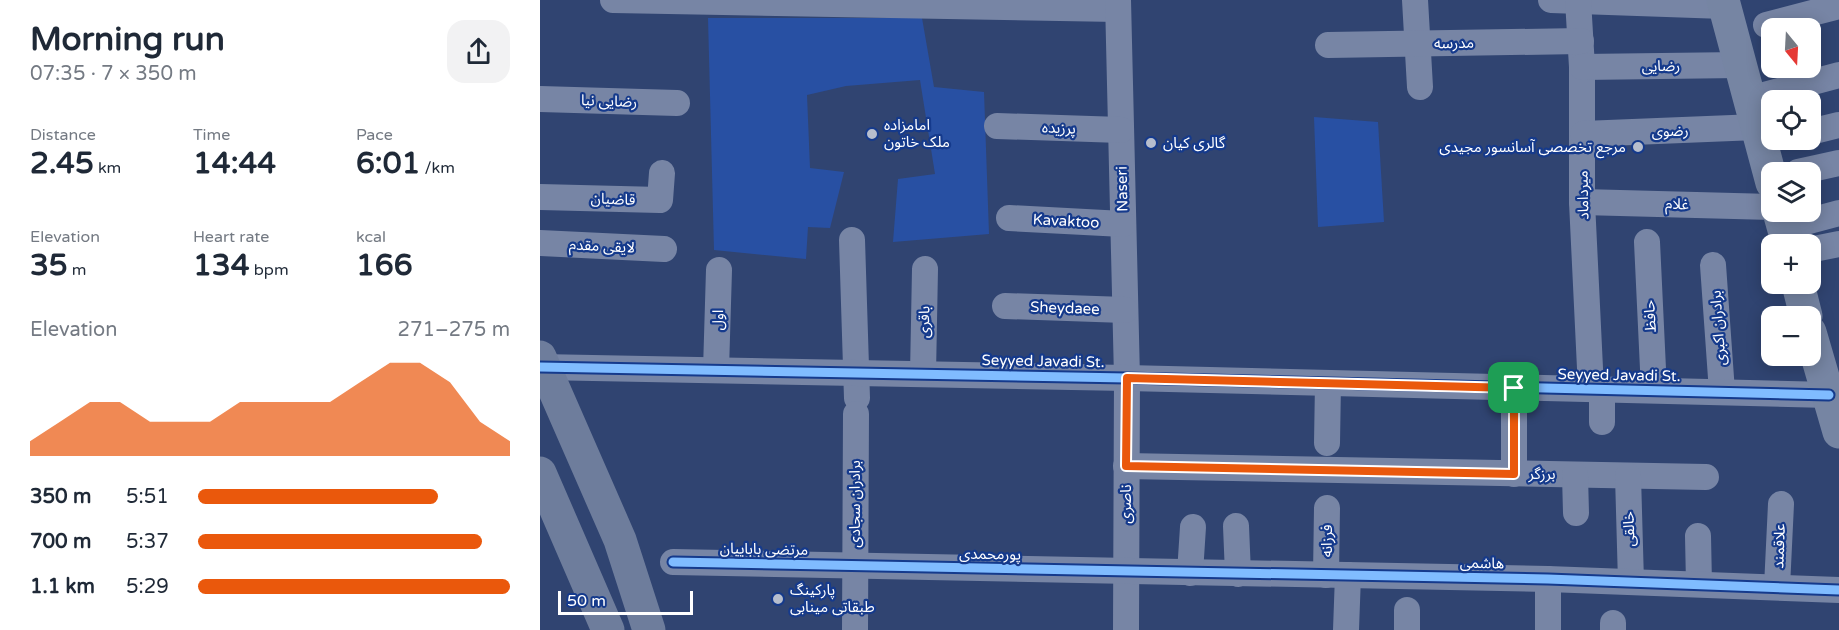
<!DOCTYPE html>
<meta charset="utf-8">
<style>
:root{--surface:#fff;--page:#f2f2f3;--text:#1f2937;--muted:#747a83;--accent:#ea580c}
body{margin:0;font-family:"Varela Round","Noto Sans Arabic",sans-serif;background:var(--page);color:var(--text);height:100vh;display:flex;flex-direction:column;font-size:22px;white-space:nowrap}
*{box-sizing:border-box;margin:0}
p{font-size:20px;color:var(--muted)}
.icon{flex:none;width:33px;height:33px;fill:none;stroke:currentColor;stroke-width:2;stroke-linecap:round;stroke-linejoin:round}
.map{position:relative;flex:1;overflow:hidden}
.side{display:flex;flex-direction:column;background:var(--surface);width:540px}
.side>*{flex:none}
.needle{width:39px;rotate:162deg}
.tools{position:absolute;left:1221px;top:18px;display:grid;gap:12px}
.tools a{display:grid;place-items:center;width:60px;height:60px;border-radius:12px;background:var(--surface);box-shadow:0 3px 15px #0003;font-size:30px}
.scale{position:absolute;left:18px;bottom:15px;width:135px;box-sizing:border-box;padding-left:6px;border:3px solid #fff;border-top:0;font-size:16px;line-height:21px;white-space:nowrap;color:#fff;-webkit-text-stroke:4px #153a8c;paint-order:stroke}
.pin{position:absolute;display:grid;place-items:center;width:51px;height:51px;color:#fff;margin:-26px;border-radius:12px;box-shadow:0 3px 9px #0006}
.round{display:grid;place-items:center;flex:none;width:63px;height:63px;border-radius:18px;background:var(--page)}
.headline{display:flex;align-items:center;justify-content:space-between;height:102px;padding:0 30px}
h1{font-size:33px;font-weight:700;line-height:45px}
.stats{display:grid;grid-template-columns:repeat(3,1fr);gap:9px;height:102px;padding:6px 30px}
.stats div{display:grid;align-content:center}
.stats b{font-size:30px;font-weight:700}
.stats small{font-size:16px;font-weight:400}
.stats p{font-size:16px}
.chart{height:168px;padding:12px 30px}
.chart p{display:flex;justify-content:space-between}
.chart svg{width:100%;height:108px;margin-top:6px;fill:var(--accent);opacity:.7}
ul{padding:0 30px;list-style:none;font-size:20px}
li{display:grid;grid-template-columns:96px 72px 1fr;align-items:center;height:45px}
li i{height:15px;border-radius:8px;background:var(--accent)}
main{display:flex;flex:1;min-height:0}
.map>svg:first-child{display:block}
</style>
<main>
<section class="side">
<div class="headline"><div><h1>Morning run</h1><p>07:35 · 7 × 350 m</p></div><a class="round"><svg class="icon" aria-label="share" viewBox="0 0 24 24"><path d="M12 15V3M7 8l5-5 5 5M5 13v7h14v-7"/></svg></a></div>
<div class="stats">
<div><p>Distance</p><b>2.45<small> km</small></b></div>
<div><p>Time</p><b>14:44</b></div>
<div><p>Pace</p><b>6:01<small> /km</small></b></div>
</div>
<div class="stats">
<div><p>Elevation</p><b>35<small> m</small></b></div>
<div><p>Heart rate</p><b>134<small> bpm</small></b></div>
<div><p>kcal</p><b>166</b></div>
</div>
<div class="chart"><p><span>Elevation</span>271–275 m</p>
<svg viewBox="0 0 160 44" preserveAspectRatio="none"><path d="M0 44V38L10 30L20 22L30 22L40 30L50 30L60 30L70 22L80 22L90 22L100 22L110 14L120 6L130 6L140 14L150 30L160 38V44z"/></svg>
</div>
<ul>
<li><b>350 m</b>5:51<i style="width:77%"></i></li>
<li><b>700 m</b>5:37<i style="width:91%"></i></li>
<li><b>1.1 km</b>5:29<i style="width:100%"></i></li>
</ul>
</section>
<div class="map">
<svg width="1299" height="630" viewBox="0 0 1299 630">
<rect width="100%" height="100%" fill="#304471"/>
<g fill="#2850a3">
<polygon points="168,18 382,18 394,87 444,92 449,234 353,242 358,179 395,174 380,80 306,86 267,95 270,168 304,172 290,228 268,227 266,259 174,250"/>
<polygon points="774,117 838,122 844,222 778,227"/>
</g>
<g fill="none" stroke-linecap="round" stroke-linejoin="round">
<g stroke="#7785a5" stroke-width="26">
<polyline points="73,0 578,9"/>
<polyline points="578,0 587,378 586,630"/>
<polyline points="875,0 880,87"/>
<polyline points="1011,0 1184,6"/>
<polyline points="1038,0 1042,67 1042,202 1051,389"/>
<polyline points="1226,25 1299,6"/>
<polyline points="788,45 1041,41"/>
<polyline points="1042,67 1200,65"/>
<polyline points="0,99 137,103"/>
<polyline points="1209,99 1299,75"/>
<polyline points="457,126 581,130"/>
<polyline points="1270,132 1299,125"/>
<polyline points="1043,134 1217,127"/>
<polyline points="1258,172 1299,163"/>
<polyline points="0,197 120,200 122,173"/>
<polyline points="1042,202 1232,207"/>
<polyline points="469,218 583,224"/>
<polyline points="1243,228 1299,213"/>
<polyline points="312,240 317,398"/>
<polyline points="1107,242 1114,390"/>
<polyline points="0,243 124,249"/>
<polyline points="1274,249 1299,244"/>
<polyline points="1173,265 1182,392"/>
<polyline points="465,306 585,310"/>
<polyline points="0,367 587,378 1289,395"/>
<polyline points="176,370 179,270"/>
<polyline points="383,374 385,269"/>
<polyline points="974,388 974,474"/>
<polyline points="1062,422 1062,389"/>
<polyline points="787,443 788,383"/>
<polyline points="586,466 1166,477"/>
<polyline points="1035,475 1036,513"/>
<polyline points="1088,476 1091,582"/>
<polyline points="696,526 698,574"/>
<polyline points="1158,536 1159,584"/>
<polyline points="133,562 1008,579 1299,590"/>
<polyline points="650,573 653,527"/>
<polyline points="786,575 787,508"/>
<polyline points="1237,587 1241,504"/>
<polyline points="867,610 867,630"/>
<polyline points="1073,623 1073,630"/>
<polyline points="315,630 316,414"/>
<polyline points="806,630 808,575"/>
<polyline points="1008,630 1008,579"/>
</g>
<g stroke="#7685a3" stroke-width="33">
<polyline points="1183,0 1232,183"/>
<polyline points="1239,212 1248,244"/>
<polyline points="1258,284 1266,316"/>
<polyline points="1270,332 1299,432"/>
</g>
<g stroke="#6e7d9c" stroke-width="33">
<polyline points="0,357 80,540 109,630"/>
<polyline points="0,473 68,630"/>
</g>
<g stroke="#153a8c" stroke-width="13">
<g id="cycleway">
<polyline points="0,367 587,378 1289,395"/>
<polyline points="133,562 1008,579 1299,590"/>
</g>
</g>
<use href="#cycleway" stroke="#80bcff" stroke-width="9"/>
</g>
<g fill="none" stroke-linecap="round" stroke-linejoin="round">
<g stroke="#fff" stroke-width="12">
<polygon id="route" points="587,378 974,388 974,474 586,466"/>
</g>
<use href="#route" stroke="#ea580c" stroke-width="8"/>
</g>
<g fill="#b7becd" stroke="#153a8c" stroke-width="2">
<circle cx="332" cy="134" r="6"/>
<circle cx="611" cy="143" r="6"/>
<circle cx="1098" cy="147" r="6"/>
<circle cx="238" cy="599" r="6"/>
</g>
<g text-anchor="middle" stroke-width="4.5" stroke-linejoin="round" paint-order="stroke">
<g font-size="15" fill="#fff" stroke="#153a8c">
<text transform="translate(914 43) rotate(-1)" y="5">مدرسه</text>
<text transform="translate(1121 66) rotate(-1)" y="5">رضایی</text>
<text transform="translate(69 101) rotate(2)" y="5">رضایی نیا</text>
<text transform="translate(519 128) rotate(2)" y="5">پرزیده</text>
<text transform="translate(1130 131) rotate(-2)" y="5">رضوی</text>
<text transform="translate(582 189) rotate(-91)" y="5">Naseri</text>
<text transform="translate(1043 195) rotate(-91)" y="5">میرداماد</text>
<text transform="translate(73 199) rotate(2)" y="5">قاضیان</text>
<text transform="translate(1137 204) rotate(2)" y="5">غلام</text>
<text transform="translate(526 221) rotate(3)" y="5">Kavaktoo</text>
<text transform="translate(62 246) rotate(3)" y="5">لایقی مقدم</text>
<text transform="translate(525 308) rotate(2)" y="5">Sheydaee</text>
<text transform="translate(1110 316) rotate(-93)" y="5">حافظ</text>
<text transform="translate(178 320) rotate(-89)" y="5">اول</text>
<text transform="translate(384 322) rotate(-89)" y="5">باقری</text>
<text transform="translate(1178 328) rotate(-94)" y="5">برادران اکبری</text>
<text transform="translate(503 361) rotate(1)" y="5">Seyyed Javadi St.</text>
<text transform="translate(1079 375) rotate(1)" y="5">Seyyed Javadi St.</text>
<text x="1002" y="479">برزگر</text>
<text transform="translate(315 504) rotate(-90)" y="5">برادران سجادی</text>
<text transform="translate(586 504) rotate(-90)" y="5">ناصری</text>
<text transform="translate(1089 529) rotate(-92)" y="5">خالقی</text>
<text transform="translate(787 541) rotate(-90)" y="5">فرزانه</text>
<text transform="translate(1239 546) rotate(-88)" y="5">علاقمند</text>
<text transform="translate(224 549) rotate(1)" y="5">مرتضی باباییان</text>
<text transform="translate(450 554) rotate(1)" y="5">پورمحمدی</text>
<text transform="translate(942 563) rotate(1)" y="5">هاشمی</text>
</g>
<g font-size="15" fill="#fff" stroke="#153a8c" text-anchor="start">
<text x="344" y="130">امامزاده<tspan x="344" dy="17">ملک خاتون</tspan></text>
<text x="623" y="148">گالری کیان</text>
<text x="1086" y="152" text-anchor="end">مرجع تخصصی آسانسور مجیدی</text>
<text x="250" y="595">پارکینگ<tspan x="250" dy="17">طبقاتی مینابی</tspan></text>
</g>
</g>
</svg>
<div class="tools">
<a><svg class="needle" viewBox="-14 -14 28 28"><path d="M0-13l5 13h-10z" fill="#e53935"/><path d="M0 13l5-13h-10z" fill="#747a83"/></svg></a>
<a><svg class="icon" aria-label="locate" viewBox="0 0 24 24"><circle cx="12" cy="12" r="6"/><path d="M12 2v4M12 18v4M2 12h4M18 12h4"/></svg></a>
<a><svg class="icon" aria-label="layers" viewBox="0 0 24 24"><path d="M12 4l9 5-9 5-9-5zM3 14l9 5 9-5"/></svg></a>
<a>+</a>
<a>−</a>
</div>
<div class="scale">50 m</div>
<div class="pin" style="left:974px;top:388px;background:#1e9e55"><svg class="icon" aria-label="arrive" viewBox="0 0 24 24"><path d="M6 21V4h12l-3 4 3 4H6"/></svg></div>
</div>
</main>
